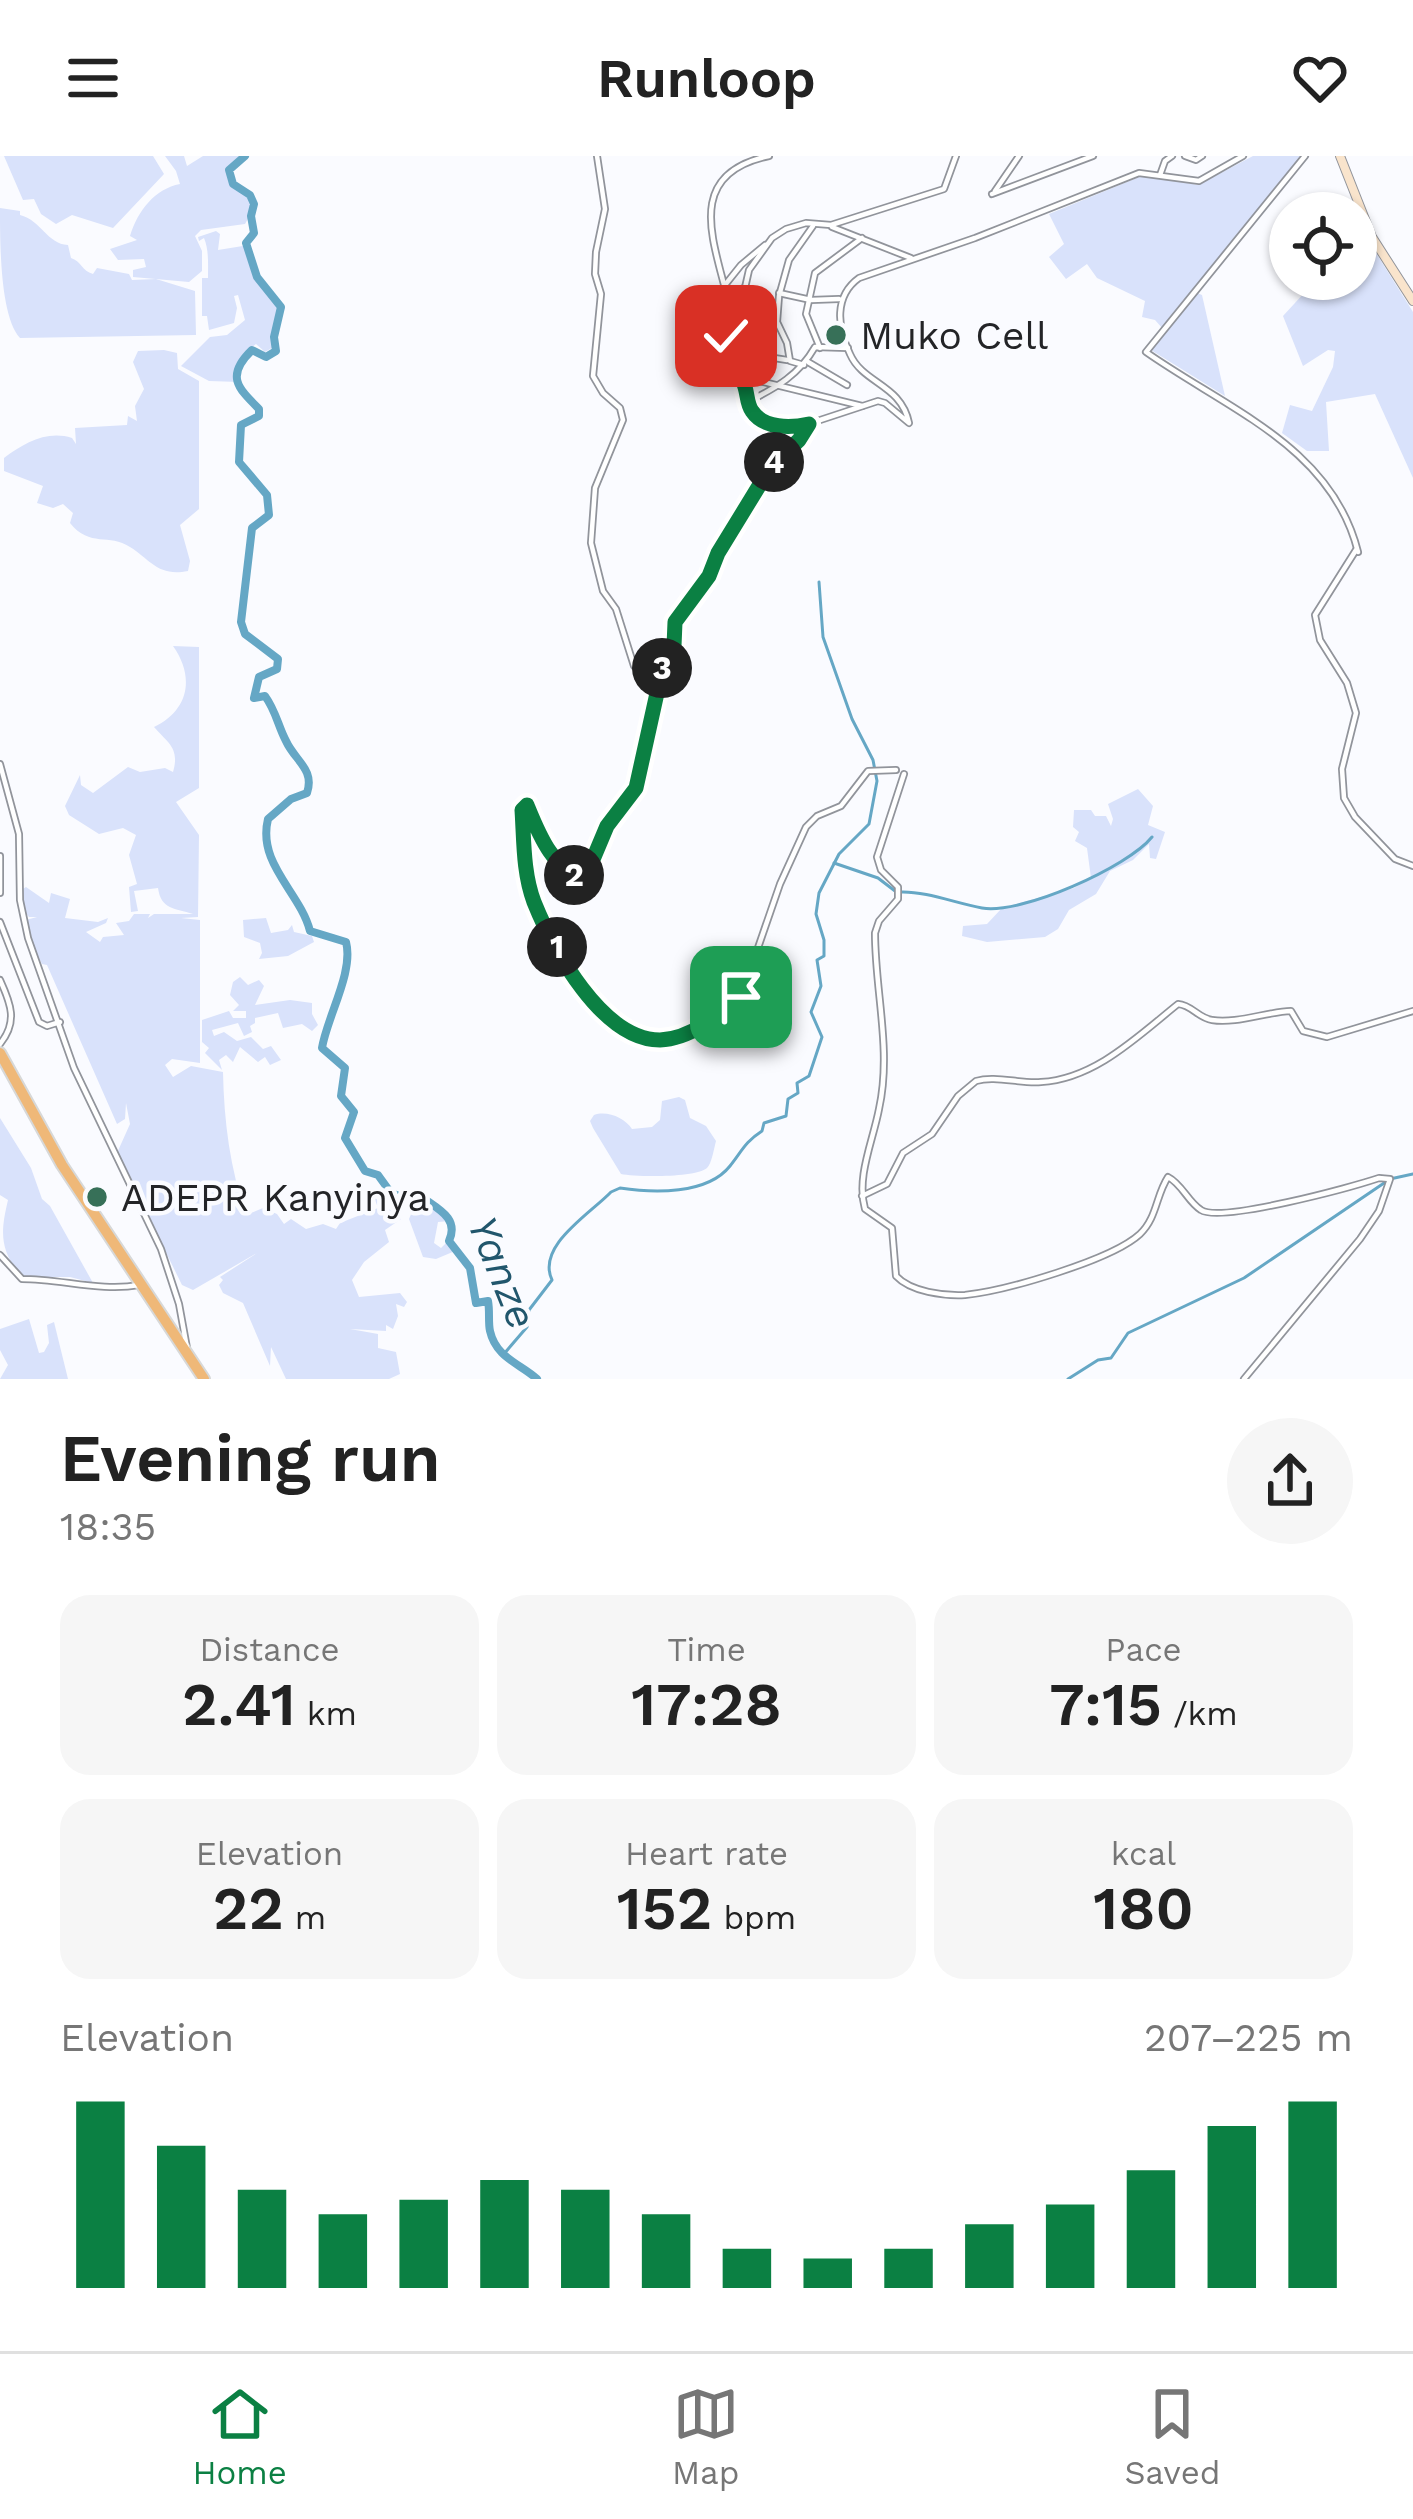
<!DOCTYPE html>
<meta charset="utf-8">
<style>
:root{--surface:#fff;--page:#f6f6f6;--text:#222;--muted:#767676;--line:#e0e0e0;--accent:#0b8043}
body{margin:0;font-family:"Work Sans",sans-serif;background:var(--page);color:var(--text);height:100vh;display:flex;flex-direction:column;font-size:45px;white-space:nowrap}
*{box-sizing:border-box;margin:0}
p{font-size:39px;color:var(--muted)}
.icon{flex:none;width:66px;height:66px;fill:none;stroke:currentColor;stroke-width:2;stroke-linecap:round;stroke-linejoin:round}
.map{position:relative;height:1223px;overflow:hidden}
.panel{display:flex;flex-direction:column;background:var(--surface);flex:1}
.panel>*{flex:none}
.controls{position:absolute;left:1269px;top:36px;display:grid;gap:24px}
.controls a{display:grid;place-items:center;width:108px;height:108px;border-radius:50%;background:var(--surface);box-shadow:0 3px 9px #0004;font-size:60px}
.pin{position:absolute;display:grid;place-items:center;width:102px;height:102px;color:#fff;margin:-51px;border-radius:24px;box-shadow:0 6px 18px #0006}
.km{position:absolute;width:60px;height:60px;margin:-30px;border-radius:50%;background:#222;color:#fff;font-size:33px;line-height:60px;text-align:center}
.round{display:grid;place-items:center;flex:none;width:126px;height:126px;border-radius:63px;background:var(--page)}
.headline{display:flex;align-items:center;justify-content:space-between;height:204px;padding:0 60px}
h1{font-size:66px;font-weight:600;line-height:90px}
.stats{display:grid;grid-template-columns:repeat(3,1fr);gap:18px;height:204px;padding:12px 60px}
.stats div{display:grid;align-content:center;border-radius:30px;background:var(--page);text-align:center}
.stats b{font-size:60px;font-weight:600}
.stats small{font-size:33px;font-weight:400}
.stats p{font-size:33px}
.chart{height:336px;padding:24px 60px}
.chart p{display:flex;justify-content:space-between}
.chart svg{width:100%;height:216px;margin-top:12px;stroke:var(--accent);stroke-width:6}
header{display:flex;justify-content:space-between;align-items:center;height:156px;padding:0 60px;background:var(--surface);font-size:54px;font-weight:600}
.dock{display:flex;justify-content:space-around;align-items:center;height:168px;border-top:3px solid var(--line);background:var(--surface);font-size:33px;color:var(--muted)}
.dock a{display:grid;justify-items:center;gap:6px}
.dock .active{color:var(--accent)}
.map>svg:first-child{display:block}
</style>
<header><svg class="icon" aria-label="menu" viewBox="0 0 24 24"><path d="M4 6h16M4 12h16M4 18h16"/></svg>Runloop<svg class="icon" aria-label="heart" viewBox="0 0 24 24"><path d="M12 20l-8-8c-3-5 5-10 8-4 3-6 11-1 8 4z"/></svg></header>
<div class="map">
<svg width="1413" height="1223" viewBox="0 0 1413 1223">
<rect width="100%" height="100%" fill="#fafbff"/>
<g fill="#d9e2fb">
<polygon points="4,0 153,0 164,18 113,72 72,59 56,68 41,58 34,43 23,44"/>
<path d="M 165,0 L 184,0 L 187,10 L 203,0 L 239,0 L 231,10 L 233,26 L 257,47 L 245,68 L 201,74 L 195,80 L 202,95 L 202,115 L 189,126 L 133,121 L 133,114 L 146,111 L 144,103 L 118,104 L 110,93 L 137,84 L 130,80 C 138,54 155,33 180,28 L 176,15 Z"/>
<polygon points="1253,0 1301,0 1163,173 1155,164 1142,161 1145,145 1097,122 1087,108 1066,123 1049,101 1064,88 1049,58 1144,19 1198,29"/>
<path d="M 0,52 L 20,55 L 20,59 C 41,64 47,88 68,89 L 71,102 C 81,105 82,115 93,118 L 97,112 L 129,118 L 132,124 L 156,123 L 195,135 L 196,179 L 20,182 C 0,160 0,88 0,52 Z"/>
<path d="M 216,75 L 220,78 L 218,94 L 249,89 L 253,119 L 285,152 L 273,175 L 272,192 L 265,196 L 256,188 C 246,195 237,209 240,226 L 209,225 L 181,210 L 210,181 L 227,179 L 245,164 L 238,139 L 234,140 L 237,152 L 234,167 L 209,174 L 207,160 L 202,160 L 202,122 L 208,122 C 208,108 209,94 204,82 L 199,85 L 198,81 Z"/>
<polygon points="1371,89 1413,156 1413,322 1375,238 1326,246 1329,295 1307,295 1282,277 1290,249 1312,255 1333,211 1335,195 1328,194 1303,210 1283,160 1317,123 1353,123 1357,129"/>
<polygon points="1197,137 1202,139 1225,240 1151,194"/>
<path d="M 164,194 L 177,197 L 178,213 L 199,225 L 199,353 L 180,369 L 190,405 L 188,415 C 158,421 151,404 130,391 C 109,377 90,392 70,367 L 73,357 L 63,348 L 53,352 L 37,347 L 43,330 L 4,315 L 4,302 C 24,287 47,274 72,282 L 76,288 L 75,272 L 127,269 L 128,260 L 137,265 L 135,250 L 144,233 L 133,206 L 138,195 Z"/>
<path d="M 173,490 L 199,491 L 199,632 L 176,646 L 199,679 L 198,761 L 181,762 L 200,764 L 200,907 L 172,903 L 165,909 L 173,921 L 191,910 L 223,916 C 224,966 230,1012 246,1059 L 263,1052 L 277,1058 L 284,1068 L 291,1063 L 306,1073 L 323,1068 L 336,1073 L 340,1067 L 378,1052 L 374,1041 L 401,1063 L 385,1074 L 389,1086 L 364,1106 L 352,1124 L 359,1141 L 400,1137 L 407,1146 L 404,1151 L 396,1148 L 398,1160 L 393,1173 L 386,1169 L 386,1175 L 350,1173 L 378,1178 L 378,1192 L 396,1196 L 400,1218 L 389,1223 L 286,1223 L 271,1191 L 270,1210 L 243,1147 L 223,1137 L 219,1129 L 223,1124 L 220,1121 L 257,1097 L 193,1134 L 182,1129 L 117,997 L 130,968 L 126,947 L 125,963 L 117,968 L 47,809 L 42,808 L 32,789 L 26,764 L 37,761 L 29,761 L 22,753 L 23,733 L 26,731 L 49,747 L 51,737 L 70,743 L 65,762 L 98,766 L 108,762 L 106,767 L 86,776 L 100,786 L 103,781 L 124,779 L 116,767 L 129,765 L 134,758 L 150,758 L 148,762 L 154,758 L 193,758 C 175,752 161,754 158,732 L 134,735 L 138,755 L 131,756 L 129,731 L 137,728 L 129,699 L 136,679 L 123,672 L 99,678 L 69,659 L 65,650 L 80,619 L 81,629 L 93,637 L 128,611 L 140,616 L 165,612 L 173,616 C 180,592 168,587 154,571 C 189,554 195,521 173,490 Z"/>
<polygon points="1138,633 1153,650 1148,669 1165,676 1156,703 1150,702 1149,688 1133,704 1110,715 1096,738 1069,754 1058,773 1045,781 987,786 962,780 963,770 987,768 1002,752 1074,732 1091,722 1087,692 1075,685 1079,676 1073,671 1074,654 1091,654 1095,660 1106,660 1111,670 1113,663 1108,648"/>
<polygon points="266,762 271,777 288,774 292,769 294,776 312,780 314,786 288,800 259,803 262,797 260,787 244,781 243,764"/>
<polygon points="240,821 248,829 259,824 264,830 255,849 290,844 312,847 312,858 318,869 312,875 302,868 283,872 278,857 255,862 255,867 250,870 252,876 244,880 238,867 212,874 214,880 224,876 237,885 251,881 263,893 271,890 281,904 270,909 265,901 258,906 240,891 233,906 226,899 219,904 222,914 205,897 209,892 202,886 202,864 229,855 233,862 246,862 246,855 233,855 239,849 230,839 233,826"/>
<path d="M 679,941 L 685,944 L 690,962 L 706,970 L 716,985 C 714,992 712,1007 707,1012 C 696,1022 635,1021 621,1018 L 593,972 L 590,965 L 594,959 C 607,954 625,962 632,973 L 652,971 L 660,964 L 662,945 Z"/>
<path d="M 0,962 L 31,1012 L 42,1043 L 50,1050 L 93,1127 L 70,1121 L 21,1121 C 0,1093 0,1078 8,1044 L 0,1039 Z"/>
<polygon points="422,1045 450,1065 438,1066 434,1087 441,1092 447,1086 455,1095 436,1103 423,1101 409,1063 415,1049"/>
<polygon points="29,1163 39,1197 44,1196 49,1187 47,1169 54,1166 68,1223 0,1223 8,1209 0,1194 0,1173"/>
</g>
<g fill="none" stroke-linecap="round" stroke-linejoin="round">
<g stroke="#65a7c5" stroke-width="3">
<polyline points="834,707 878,722 895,735"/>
<path d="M 900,736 C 926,735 955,747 982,752 C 1021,759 1128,711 1152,681"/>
<path d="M 503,1199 L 527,1171 L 529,1154 L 552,1124 C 536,1090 590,1058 611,1036 L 620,1032 C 653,1037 707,1039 730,1010 C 742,995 745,986 762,975 L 764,967 L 786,960 L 788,943 L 798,937 L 797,927 L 809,920 L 822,881 L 811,856 L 821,830 L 817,804 L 824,800 L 824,784 L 816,758 L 819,737 L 839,698 L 869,668 L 877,625 L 873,604 L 852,563 L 823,481 L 819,426"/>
<polyline points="1068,1223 1098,1204 1111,1202 1128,1177 1244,1122 1390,1023 1413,1018"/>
</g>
<path stroke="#65a7c5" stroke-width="8" d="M 245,0 L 229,14 L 233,28 L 250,39 L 254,48 L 251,60 L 254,77 L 246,87 L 257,121 L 281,151 L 274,181 L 276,195 L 266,201 L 252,194 C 225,220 238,232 259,253 L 259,260 L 241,269 L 239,306 L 267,339 L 269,359 L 252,372 L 241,466 L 245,478 L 278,503 L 277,513 L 259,521 L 254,542 L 265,540 C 276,555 278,570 286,585 C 295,605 315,613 307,637 L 291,643 L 268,663 C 257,708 300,736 310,775 L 346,786 C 354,816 327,861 322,892 L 345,912 L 341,940 L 354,956 L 345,982 L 365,1015 L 378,1019 L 391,1037 L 416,1046 L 423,1042 C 440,1054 459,1063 449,1085 L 470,1112 L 476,1147 L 488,1145 C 490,1155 488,1166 490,1175 C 496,1202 521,1208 537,1223"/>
<g stroke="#91949b" stroke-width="8">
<g id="minor">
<polyline points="597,0 605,53 596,96 595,118 601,138 593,220 603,237 620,252 623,264 595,332 591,387 603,435 616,453 634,510 658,535"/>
<path d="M 956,0 L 944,33 L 831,69 L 806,67 L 786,73 L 772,82 L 749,114 L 742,145 L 726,178 L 729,208 L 744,228 L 752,256 L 768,267 L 802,270 L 878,245 L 885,247 L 909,267 C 901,228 863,228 850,198 C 837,171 834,140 859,122 L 975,82 L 1139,17 L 1199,25 L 1243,0"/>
<polyline points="1185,0 1196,4 1202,0"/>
<path d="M 1305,0 L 1146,196 C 1227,253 1332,291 1358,396"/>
<polyline points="1160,19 1165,5 1172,0"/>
<polyline points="995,35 1019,0"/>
<polyline points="992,38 1093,0"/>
<polyline points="832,71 911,102"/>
<polyline points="744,132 754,190 768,201 787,204"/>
<polyline points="779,137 811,144 839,143"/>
<polyline points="701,159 741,109 765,89"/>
<path d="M 732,165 C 723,102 673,20 769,0"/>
<polyline points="820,192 806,158 815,117 862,82"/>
<polyline points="808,206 847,229"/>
<polyline points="804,209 790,205 787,187 777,166 779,140 789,104 813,70"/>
<polyline points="739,220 862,250"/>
<path d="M 748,246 C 777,231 799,219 815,191 L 848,192"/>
<path d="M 809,268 L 769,312 L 718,396 L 709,420 L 675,466 L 674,490 L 663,510 L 636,632 L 607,670 L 586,720 C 553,718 538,676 527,649 L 523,650 L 525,697 L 534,746 L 566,809 L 618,870 L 658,884 L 688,876 L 711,864 L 741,841 L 780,728 L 806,671 L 817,660 L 841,650 L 868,615 L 896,614"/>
<polyline points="1356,394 1315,459 1320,484 1347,527 1356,557 1342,613 1344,642 1355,661 1395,703 1413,710"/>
<polyline points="0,608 19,678 20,744 28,782 74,912 161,1093 179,1148 187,1192"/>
<path d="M 904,618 L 877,701 L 881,714 L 898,731 L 898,743 L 879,765 L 875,777 C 875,836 892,894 879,953 C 873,985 856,1021 865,1053 L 892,1072 L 896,1120 C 911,1136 944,1140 965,1139 C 1005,1135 1112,1104 1140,1078 C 1157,1062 1156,1039 1168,1021 C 1182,1028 1188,1046 1201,1054 C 1221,1067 1352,1031 1379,1022 L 1390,1023 L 1379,1055 L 1360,1083 L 1244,1223"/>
<polyline points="0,700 0,737"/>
<polyline points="0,766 39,866 47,870 60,866"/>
<path d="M 0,824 C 11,848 18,866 0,888"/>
<path d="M 862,1040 L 887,1028 L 903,997 L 932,978 L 958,940 L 976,925 C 995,919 1020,928 1041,926 C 1095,923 1138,880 1178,848 C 1192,849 1198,862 1212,864 C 1236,868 1266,856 1291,855 L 1303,875 L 1327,881 L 1413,855"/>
<path d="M 0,1099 L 22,1123 C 61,1123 102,1136 139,1129"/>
</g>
</g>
<g stroke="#91949b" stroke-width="10">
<polyline id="secondary" points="1340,0 1372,81 1413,145"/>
</g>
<g stroke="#d7d8d8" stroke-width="14">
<polyline id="trunk" points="0,897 62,1009 204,1223"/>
</g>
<use href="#minor" stroke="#fff" stroke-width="4.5"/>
<use href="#secondary" stroke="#f9e4cc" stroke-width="8"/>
<use href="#trunk" stroke="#efb878" stroke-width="10"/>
</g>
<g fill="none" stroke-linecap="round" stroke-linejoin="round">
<g stroke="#fff" stroke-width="24">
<path id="route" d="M 726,180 C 726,202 733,209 743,226 C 748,235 746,247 752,255 C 764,273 791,272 809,268 L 799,284 L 770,312 L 718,397 L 709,420 L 675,466 L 674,490 L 663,510 L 636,632 L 607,670 L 586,720 C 554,718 538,676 527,649 L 522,654 C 524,684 523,717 534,746 C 553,793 602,884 660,884 C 690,883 720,859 741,841"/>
</g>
<use href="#route" stroke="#0b8043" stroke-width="15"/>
</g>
<g fill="#377058" stroke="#fafbff" stroke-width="4.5">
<circle cx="836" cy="179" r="12"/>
<circle cx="97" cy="1041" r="12"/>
</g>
<g text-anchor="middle" stroke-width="9" stroke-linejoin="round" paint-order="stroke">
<g font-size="39" fill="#232427" stroke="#fafbff" text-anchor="start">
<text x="860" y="193">Muko Cell</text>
<text x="121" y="1055">ADEPR Kanyinya</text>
</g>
<g font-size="42" font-style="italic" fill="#21566c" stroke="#fafbff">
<text transform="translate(503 1116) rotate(68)" y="15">Yanze</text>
</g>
</g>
</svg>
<div class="controls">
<a><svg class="icon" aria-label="locate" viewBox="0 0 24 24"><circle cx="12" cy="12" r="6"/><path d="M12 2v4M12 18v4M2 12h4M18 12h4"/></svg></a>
</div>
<div class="pin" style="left:741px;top:841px;background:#1e9e55"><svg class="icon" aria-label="arrive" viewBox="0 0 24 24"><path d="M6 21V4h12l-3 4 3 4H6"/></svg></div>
<div class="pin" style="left:726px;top:180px;background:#d93025"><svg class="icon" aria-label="check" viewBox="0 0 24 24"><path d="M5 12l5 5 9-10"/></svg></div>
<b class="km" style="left:557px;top:791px">1</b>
<b class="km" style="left:574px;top:719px">2</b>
<b class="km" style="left:662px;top:512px">3</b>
<b class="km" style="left:774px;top:306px">4</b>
</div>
<section class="panel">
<div class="headline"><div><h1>Evening run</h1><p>18:35</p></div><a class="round"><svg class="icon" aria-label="share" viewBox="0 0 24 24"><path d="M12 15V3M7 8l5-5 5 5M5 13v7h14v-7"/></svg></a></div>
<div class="stats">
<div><p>Distance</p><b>2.41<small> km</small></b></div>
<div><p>Time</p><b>17:28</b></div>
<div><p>Pace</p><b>7:15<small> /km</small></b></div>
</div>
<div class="stats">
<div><p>Elevation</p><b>22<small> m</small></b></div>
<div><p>Heart rate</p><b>152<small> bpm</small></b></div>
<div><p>kcal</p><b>180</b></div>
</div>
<div class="chart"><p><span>Elevation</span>207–225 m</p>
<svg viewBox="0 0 160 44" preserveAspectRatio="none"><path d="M5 44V6M15 44V15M25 44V24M35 44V29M45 44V26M55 44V22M65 44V24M75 44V29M85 44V36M95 44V38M105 44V36M115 44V31M125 44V27M135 44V20M145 44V11M155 44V6"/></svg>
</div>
</section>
<nav class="dock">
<a class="active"><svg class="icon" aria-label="home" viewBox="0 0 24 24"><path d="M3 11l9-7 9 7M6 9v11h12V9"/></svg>Home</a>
<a><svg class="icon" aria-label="map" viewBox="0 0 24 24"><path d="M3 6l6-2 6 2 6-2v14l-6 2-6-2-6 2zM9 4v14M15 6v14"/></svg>Map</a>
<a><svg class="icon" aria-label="saved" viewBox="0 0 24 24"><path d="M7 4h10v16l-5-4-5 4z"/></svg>Saved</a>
</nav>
